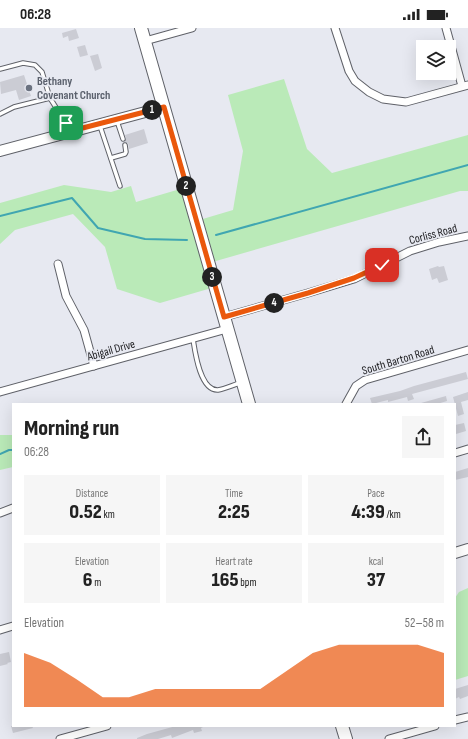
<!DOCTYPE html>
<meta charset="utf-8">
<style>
:root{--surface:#fff;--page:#f6f6f6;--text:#222;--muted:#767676;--accent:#ea580c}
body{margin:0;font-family:"Sofia Sans Condensed",sans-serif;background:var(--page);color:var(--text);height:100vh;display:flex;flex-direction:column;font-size:15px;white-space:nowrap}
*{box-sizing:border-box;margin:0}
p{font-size:13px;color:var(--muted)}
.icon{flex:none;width:22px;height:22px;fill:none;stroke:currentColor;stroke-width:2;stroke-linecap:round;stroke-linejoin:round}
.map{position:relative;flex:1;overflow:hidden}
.panel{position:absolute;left:12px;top:375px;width:444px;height:324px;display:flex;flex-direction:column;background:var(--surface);border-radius:0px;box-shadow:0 4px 16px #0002}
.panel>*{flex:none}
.fabs{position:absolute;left:416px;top:12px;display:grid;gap:8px}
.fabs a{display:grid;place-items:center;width:40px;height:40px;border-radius:0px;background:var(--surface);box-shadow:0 4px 16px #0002;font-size:20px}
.pin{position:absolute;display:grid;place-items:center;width:34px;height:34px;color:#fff;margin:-17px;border-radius:8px;box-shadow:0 2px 6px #0006}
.km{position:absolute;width:20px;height:20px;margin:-10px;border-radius:50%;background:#222;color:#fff;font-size:11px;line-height:20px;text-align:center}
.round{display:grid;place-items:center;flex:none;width:42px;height:42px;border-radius:0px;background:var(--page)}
.head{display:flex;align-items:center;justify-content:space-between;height:68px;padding:0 12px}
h1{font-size:22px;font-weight:800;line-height:30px}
.stats{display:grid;grid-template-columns:repeat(3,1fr);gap:6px;height:68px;padding:4px 12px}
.stats div{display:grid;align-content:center;border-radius:0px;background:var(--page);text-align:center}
.stats b{font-size:20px;font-weight:800}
.stats small{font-size:11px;font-weight:400}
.stats p{font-size:11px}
.chart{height:112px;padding:8px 12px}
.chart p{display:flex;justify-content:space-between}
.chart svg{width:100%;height:72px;margin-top:4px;fill:var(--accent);opacity:.7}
.status{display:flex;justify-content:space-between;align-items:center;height:28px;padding:0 20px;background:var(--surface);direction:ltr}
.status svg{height:11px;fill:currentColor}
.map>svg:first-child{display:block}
</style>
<div class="status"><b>06:28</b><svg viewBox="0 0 49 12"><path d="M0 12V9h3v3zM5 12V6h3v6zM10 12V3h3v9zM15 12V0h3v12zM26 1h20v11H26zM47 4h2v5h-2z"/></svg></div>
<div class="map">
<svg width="468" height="711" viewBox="0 0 468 711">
<rect width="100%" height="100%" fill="#e7e9f1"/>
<g fill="#baeab8">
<polygon points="284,51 307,121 332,145 468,107 468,163 460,163 209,235 215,259 160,275 117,261 105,219 73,186 15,202 0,216 0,175 64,157 111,164 131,158 136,174 187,159 196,193 233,182 243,123 228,67"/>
<polygon points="0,407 13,407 13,439 0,442"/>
<polygon points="468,560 468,648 455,652 455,570 459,564"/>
</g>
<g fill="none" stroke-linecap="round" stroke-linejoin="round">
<g stroke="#40a6b1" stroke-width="2">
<polyline points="0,188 72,170 98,200 145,211 187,212"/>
<polyline points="216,207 468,137"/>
<polyline points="0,426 9,422 13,422"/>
</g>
</g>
<g fill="#cbccd4">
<polygon points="76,1 79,10 69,13 68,8 63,10 62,5"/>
<polygon points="85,17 88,27 80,29 77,19"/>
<polygon points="98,26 102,40 95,43 90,28"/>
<polygon points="24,47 31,68 19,72 16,62 1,66 0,54"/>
<polygon points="144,101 148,115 129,121 128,115 124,114 126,111 125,107"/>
<polygon points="438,238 439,239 444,238 448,252 439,255 437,250 432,252 429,241"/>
<polygon points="466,344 468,351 412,366 414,371 408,373 407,369 388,374 388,372 372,376 370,370 400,363 414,358"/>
<polygon points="468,364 468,372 461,374 464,386 458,388 453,369"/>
<polygon points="446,368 447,373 437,376 421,376 421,375"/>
<polygon points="464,395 466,403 456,406 455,397"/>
<polygon points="468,440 468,449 455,452 455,444"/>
<polygon points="9,624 11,634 7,635 8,636 0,638 0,626"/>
<polygon points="468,657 468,668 460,671 459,669 455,671 455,661"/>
<polygon points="11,698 32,698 33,700 13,705"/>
<polygon points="176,698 203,698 203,699 201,700 202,703 194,705 193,702 172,710 171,707 158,711 137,711 137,710 147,706"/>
</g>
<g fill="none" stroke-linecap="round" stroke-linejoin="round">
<g stroke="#5f6168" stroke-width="5.5">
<g id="lane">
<polyline points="0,41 23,35 35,37 42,44 50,70 70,102"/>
<polyline points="0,86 14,79 50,70"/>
<polyline points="117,93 123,111"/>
<polyline points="100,98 120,158"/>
<polyline points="111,130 125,126 126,124 125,117"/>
<path d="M 193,311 C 195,324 200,363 218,362 C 225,361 233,357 240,355"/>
</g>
</g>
<g stroke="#5f6168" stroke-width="9">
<g id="street">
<polyline points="335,0 349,43 355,53 369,64 383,71 406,74 468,57"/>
<polyline points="446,0 462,58"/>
<polyline points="145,13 192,0"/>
<polyline points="58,236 66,268 84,302 94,338"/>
<polyline points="224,289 308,265 354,251 410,223 439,214 468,208"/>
<polyline points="0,364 227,301"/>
<polyline points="346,376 356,358 365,352 468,322"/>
<polyline points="455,425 468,421"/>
<polyline points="0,485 13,480"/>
<polyline points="0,602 13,598"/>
<polyline points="455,692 468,689"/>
<polyline points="60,711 107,698"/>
<polyline points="389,711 435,698"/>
</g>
</g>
<g stroke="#5f6168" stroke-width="12">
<g id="secondary">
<polyline points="0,123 164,79"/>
<polyline points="455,525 468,521"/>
</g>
</g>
<g stroke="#5f6168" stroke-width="14">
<g id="primary">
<polyline points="141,0 249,376"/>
<polyline points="342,698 346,711"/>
</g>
</g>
<use href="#lane" stroke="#fff" stroke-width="3.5"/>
<use href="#street" stroke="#fff" stroke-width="7"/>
<use href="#secondary" stroke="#fff" stroke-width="10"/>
<use href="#primary" stroke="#fff" stroke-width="12"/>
</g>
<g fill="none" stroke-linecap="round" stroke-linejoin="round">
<g stroke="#fff" stroke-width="8">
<polyline id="route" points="66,95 71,103 164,79 224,289 308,265 354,250 382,237"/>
</g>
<use href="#route" stroke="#ea580c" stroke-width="5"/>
</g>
<circle fill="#6b7280" stroke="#e7e9f1" stroke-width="1.5" cx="29" cy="60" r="4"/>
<g text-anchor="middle" stroke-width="3.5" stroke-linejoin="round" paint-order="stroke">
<g font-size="12" font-weight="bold" fill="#5b616d" stroke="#e7e9f1" text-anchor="start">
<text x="37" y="57">Bethany<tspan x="37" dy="14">Covenant Church</tspan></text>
</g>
<g font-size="12" fill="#1a1a1d" stroke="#e7e9f1">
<text transform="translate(433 206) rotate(-15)" y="4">Corliss Road</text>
<text transform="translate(111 322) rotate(-16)" y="4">Abigail Drive</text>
<text transform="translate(398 332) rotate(-17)" y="4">South Barton Road</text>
</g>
</g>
</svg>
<div class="fabs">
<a><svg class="icon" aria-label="layers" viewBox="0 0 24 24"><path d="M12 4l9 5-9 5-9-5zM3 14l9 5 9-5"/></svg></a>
</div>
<div class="pin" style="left:66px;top:95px;background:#1e9e55"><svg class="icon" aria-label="arrive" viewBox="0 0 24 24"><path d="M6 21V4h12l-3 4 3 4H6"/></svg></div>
<div class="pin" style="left:382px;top:237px;background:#d93025"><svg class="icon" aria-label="check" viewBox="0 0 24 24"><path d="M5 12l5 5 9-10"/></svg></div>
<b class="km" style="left:152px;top:82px">1</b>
<b class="km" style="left:186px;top:158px">2</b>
<b class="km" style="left:212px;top:249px">3</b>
<b class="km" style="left:274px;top:275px">4</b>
<section class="panel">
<div class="head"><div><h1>Morning run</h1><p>06:28</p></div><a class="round"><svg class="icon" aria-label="share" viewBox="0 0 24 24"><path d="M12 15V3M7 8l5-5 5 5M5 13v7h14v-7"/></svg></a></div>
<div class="stats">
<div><p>Distance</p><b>0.52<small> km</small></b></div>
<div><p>Time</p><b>2:25</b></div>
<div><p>Pace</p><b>4:39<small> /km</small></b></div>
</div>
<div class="stats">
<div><p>Elevation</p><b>6<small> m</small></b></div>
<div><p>Heart rate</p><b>165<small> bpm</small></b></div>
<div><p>kcal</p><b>37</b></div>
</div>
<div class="chart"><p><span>Elevation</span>52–58 m</p>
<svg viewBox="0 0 160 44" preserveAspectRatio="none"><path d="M0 44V11L10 17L20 27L30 38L40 38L50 33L60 33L70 33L80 33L90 33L100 22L110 11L120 6L130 6L140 6L150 6L160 11V44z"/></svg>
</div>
</section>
</div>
